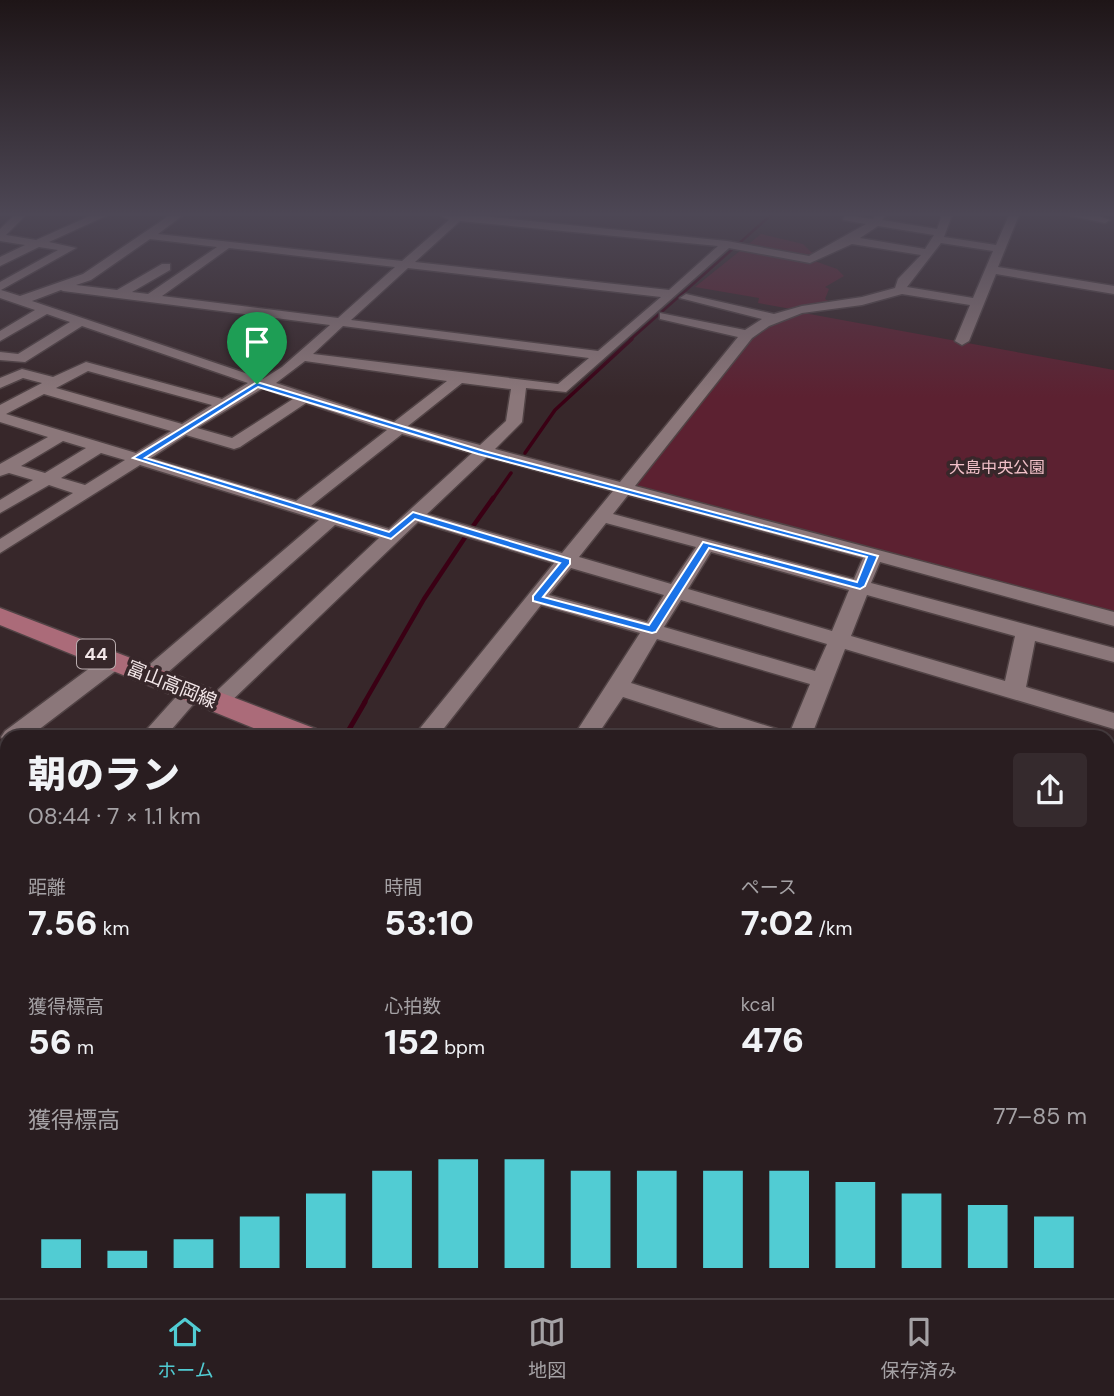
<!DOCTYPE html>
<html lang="ja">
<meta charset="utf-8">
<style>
:root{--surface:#291d20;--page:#352a2d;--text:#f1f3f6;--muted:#a5a2a5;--line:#453b3e;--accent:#51ccd3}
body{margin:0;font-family:"DM Sans","Noto Sans JP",sans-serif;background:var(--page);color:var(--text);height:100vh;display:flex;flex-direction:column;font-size:26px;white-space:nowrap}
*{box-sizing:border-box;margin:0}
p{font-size:23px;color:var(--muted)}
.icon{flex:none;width:38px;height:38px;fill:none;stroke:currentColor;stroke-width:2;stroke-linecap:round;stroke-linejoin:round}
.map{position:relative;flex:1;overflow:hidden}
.side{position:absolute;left:0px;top:730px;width:1115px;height:569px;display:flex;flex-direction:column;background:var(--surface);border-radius:21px 21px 0 0;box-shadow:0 2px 5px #0004,0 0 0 2px var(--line)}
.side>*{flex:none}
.pin{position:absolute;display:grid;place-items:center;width:60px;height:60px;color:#fff;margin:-72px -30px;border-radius:50% 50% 50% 0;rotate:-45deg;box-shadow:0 0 7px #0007}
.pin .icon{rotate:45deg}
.round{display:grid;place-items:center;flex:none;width:74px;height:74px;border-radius:7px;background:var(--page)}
.summary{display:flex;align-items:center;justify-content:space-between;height:119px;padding:0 28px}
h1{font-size:38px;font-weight:800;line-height:52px}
.metrics{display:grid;grid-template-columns:repeat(3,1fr);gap:10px;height:119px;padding:7px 28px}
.metrics div{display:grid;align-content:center}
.metrics b{font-size:35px;font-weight:800}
.metrics small{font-size:19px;font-weight:400}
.metrics p{font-size:19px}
.chart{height:196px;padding:14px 28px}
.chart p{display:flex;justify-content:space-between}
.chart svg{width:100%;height:126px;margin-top:7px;stroke:var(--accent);stroke-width:6}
.dock{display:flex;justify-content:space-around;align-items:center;height:98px;border-top:2px solid var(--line);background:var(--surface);font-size:19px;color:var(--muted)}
.dock a{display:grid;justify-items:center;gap:4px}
.dock .selected{color:var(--accent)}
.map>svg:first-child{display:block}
</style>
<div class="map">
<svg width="1114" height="1298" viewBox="0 0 1114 1298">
<rect width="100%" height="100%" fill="#37272a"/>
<g fill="#5c2131">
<polygon points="761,234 803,244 811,252 817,254 809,259 837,269 844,276 825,287 829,289 825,299 832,303 791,309 758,303 759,298 695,287"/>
<polygon points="793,311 1114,370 1114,618 625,489 755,328"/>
<polygon points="7,1276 7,1292 93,1292 91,1298 0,1298 0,1285"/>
</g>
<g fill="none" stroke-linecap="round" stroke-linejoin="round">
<polyline stroke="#3a0014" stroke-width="2.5" points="630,340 771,215"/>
<g stroke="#3a0014" stroke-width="3.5">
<polyline points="525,453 555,410 632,339"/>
<polyline points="492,500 511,473"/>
</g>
<g stroke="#3a0014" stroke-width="4.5">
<polyline points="471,529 493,498"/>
<polyline points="364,703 424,599 466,536"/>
</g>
<polyline stroke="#3a0014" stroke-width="5" points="347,733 365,702"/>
<polyline stroke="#3a0014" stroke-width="7" points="105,1298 106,1292"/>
<g stroke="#514345" stroke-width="3">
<g id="minor">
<path d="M 14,215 L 26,215 L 6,235 L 36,240 L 92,215 L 108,215 L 49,242 L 76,248 L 1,290 L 20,296 L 83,274 L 170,215 L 183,215 L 158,234 L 402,261 L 449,220 L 440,215 L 472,215 L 727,241 L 809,256 L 866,224 L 843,220 L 844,215 L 873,219 L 875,215 L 886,215 L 882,220 L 937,229 L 942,215 L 952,215 L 944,237 L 996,245 L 1009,215 L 1019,215 L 998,267 L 1114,286 L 1114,294 L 996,274 L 969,341 L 962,345 L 955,341 L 970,305 L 902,294 L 862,305 L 802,313 L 769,326 L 752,338 L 635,486 L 1114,612 L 1114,626 L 880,562 L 871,583 L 1114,648 L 1114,662 L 1035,641 L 1026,687 L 1114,713 L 1114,729 L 845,649 L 811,737 L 788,737 L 810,684 L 657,639 L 631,683 L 783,731 L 786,737 L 747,737 L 623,697 L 596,737 L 573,737 L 640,633 L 541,605 L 437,737 L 413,737 L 554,563 L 418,522 L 224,708 L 208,708 L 205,702 L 379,538 L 335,525 L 158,681 L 142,681 L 139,676 L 142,671 L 319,520 L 140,465 L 0,553 L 0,539 L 73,493 L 49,485 L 0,513 L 0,500 L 33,480 L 9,473 L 0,476 L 0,464 L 48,437 L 0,422 L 0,405 L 42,383 L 23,378 L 0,388 L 0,378 L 22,369 L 53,377 L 86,362 L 222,399 L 248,383 L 82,326 L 25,362 L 0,360 L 0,352 L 18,354 L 70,322 L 47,314 L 0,341 L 0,331 L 35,310 L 0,298 L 0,282 L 58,250 L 39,247 L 0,266 L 0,257 L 25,245 L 0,241 L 0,229 ZM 460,221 L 718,246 L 669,290 L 415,262 ZM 878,226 L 934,235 L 925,249 L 860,238 ZM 150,239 L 217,247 L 148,294 L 132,292 L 170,270 L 170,264 L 162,264 L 117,290 L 76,285 L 91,280 ZM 941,243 L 993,251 L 973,298 L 907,287 ZM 852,244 L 921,255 L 898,279 L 895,288 L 862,297 L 802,306 L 774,314 L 686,294 L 680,298 L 762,319 L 745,330 L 660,313 L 660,319 L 738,337 L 620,482 L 495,449 L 522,422 L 526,388 L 566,392 L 729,248 L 810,263 ZM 229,248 L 395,267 L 338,318 L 162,296 ZM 408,268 L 661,297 L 598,351 L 351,320 ZM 61,290 L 63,291 L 330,325 L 282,367 L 263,379 L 32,301 ZM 343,326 L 589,358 L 558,384 L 313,354 ZM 305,361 L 447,381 L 394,422 L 276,383 ZM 88,371 L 212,405 L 182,424 L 56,388 ZM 462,383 L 511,389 L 506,421 L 480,445 L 408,426 ZM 263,388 L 293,399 L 232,438 L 197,428 ZM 44,394 L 171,431 L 136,453 L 6,414 ZM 306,403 L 387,430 L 296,501 L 151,458 L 186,435 L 234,449 L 240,447 ZM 402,434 L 472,453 L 389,529 L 311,506 ZM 63,441 L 86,448 L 45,473 L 21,466 ZM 101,453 L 125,460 L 85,485 L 61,478 ZM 487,457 L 613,491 L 562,553 L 427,514 ZM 628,495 L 863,558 L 854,579 L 613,514 ZM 606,523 L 696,547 L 671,584 L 579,557 ZM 711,552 L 849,590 L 832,631 L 688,589 ZM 571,568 L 664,595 L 647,622 L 549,595 ZM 867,595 L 1015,636 L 1005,681 L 851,636 ZM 681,600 L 827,644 L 815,671 L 664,627 Z"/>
<polygon points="1067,215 1096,215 1110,220 1105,223"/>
<polygon points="114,654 122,656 125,661 122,666 29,737 7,737 5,743 1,737 5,731 106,656"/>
<polygon points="192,685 200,688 203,693 165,737 140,737 184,688"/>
<polygon points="7,775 7,796 0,798 0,777"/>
<polygon points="0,847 7,848 7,870 0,869"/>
<polygon points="7,881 7,908 0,911 0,883"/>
<polygon points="231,1292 269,1292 267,1298 229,1298"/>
<polygon points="496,1292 541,1292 543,1298 498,1298"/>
<polygon points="568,1292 604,1292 602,1298 566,1298"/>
<polygon points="898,1292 934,1292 933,1298 897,1298"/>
</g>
</g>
<g stroke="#514345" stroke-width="3">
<g id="major">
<polygon points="0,608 316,729 320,737 276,737 0,625"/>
<polygon points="1108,1041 1114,1043 1114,1082 1108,1080"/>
</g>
</g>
<use href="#minor" fill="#8b777a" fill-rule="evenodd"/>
<use href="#major" fill="#ab6b79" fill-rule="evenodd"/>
</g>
<polygon fill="#054c4f" points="971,1292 1108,1292 1114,1298 984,1298"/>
<polygon fill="#06585c" stroke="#043e40" stroke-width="2" points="1108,1161 1114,1164 1114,1298 1020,1298 1007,1292 1108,1292"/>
<linearGradient id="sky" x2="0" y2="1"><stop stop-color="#1e1517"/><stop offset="0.54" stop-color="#4d4755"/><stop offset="1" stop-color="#4d4755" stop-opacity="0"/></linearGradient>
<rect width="1114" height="397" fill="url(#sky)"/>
<path fill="#1a73e8" stroke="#fff" stroke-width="2" fill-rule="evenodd" d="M 257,382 L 484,451 L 878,556 L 865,586 L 860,589 L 709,548 L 656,632 L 652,633 L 533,601 L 533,596 L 560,563 L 415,519 L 391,539 L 133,458 ZM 258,387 L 478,454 L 867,557 L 857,582 L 703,542 L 649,625 L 543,597 L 570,564 L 570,559 L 413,512 L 389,532 L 145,458 Z"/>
<g text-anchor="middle" stroke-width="7" stroke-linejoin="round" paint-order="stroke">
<g font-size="16" fill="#f1c0c8" stroke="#37272a">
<text x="997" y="473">大島中央公園</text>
</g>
<rect fill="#37272a" stroke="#baadaf" stroke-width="2" x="77" y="639.5" width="38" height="29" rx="5"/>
<g font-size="18" font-weight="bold" fill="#f2e6e8">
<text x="96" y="660">44</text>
</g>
<g font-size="19" fill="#f2e6e8" stroke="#37272a">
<text transform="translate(172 684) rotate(22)" y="7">富山高岡線</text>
</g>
</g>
</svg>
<div class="pin" style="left:257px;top:384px;background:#1e9e55"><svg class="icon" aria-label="arrive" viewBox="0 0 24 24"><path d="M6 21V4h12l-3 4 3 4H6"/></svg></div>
<section class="side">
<div class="summary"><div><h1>朝のラン</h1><p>08:44 · 7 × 1.1 km</p></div><a class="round"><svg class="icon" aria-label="share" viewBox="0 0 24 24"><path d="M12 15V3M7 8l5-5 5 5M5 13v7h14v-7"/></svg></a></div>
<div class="metrics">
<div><p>距離</p><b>7.56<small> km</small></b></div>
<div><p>時間</p><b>53:10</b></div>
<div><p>ペース</p><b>7:02<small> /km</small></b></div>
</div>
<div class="metrics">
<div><p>獲得標高</p><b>56<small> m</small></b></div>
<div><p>心拍数</p><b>152<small> bpm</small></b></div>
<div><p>kcal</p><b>476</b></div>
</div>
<div class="chart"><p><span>獲得標高</span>77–85 m</p>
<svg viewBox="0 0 160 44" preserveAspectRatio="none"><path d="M5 44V34M15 44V38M25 44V34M35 44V26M45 44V18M55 44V10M65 44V6M75 44V6M85 44V10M95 44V10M105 44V10M115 44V10M125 44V14M135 44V18M145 44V22M155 44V26"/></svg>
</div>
</section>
</div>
<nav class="dock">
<a class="selected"><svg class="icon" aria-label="home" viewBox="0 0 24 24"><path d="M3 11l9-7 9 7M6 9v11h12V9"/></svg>ホーム</a>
<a><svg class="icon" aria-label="map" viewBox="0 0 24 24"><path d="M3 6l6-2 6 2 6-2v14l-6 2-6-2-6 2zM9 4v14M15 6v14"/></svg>地図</a>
<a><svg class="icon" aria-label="saved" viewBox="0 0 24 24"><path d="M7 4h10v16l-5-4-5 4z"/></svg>保存済み</a>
</nav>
